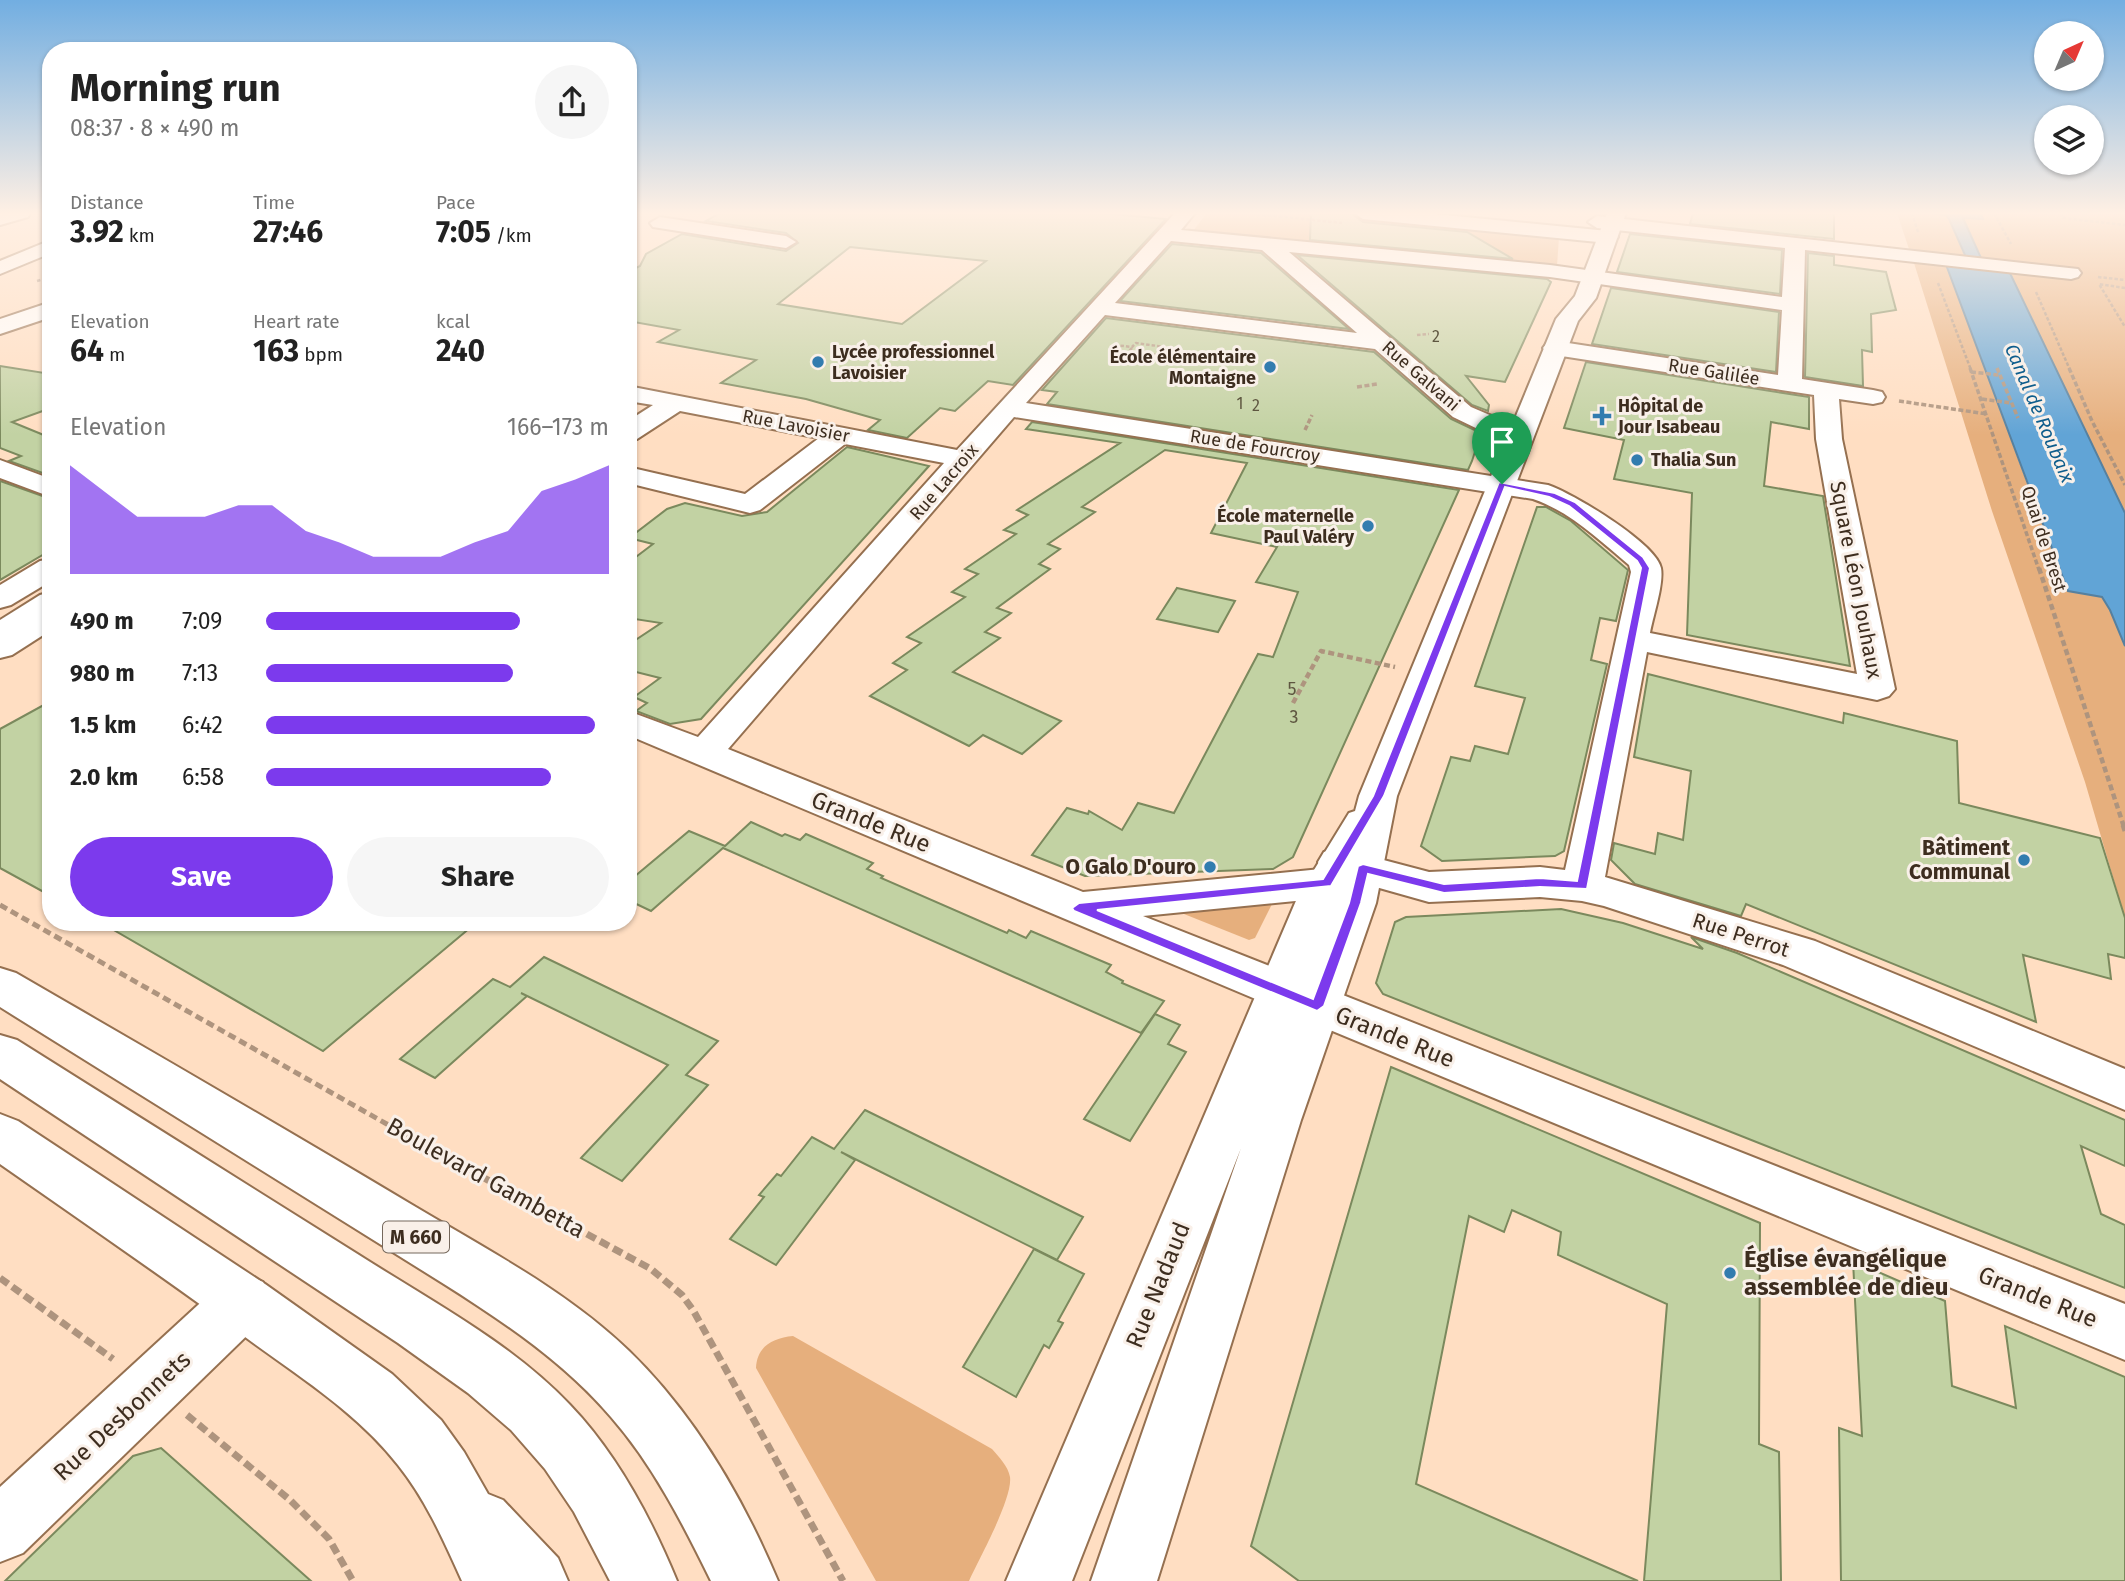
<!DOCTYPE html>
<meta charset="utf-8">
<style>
:root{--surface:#fff;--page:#f6f6f6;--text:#222;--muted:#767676;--accent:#7c3aed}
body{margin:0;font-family:"Fira Sans",sans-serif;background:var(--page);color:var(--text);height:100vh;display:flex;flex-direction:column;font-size:26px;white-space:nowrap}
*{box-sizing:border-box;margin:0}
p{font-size:23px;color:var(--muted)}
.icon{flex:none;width:38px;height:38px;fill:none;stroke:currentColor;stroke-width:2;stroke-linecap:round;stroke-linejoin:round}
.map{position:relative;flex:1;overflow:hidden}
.details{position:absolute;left:42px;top:42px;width:595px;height:889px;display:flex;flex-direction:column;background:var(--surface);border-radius:28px;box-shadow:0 2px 5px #0004}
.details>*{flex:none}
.needle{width:46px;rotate:44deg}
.tools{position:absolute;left:2034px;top:21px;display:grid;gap:14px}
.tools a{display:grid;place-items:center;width:70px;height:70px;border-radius:50%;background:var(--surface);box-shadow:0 2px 5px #0004;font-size:35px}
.pin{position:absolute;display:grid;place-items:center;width:60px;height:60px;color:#fff;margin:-72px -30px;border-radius:50% 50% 50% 0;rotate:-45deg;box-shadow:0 0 7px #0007}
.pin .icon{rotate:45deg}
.round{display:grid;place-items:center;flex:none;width:74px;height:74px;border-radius:37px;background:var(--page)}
.summary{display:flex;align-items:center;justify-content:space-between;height:119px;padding:0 28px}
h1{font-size:38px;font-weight:700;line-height:52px}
.stats{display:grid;grid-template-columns:repeat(3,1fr);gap:10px;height:119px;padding:7px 28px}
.stats div{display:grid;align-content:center}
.stats b{font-size:30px;font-weight:700}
.stats small{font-size:19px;font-weight:400}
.stats p{font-size:19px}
.chart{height:196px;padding:14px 28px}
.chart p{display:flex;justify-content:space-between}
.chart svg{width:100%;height:126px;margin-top:7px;fill:var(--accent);opacity:.7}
.primary-button{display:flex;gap:14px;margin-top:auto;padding:14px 28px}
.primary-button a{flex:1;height:80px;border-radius:42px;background:var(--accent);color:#fff;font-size:28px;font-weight:700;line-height:80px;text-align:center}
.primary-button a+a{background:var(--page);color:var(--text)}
ul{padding:0 28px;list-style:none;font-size:23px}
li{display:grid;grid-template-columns:112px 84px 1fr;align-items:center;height:52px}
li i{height:18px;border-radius:9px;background:var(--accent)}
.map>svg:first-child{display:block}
</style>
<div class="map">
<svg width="2125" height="1581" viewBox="0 0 2125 1581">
<rect width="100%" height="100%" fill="#ffdec2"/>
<g fill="#e6af7d">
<polygon points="1207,213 1305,213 1559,237 1557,266 1193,231"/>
<polygon points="1897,213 1946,215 1949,219 1965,257 1945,262 2067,591 2102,597 2110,610 2125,646 2125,918 2085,782 1992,511 1914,263 1920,253 1909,249"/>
<polygon points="1980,213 2125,213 2125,513 2008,269 1985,267 1962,217 1982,219"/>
<polygon points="1272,904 1255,938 1249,940 1169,908"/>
<path d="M 793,1336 L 992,1449 C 999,1457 1008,1466 1010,1477 C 1013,1498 979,1559 969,1581 L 876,1581 L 756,1368 C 757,1346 773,1338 793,1336 Z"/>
</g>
<polygon fill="#61a4d6" stroke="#56809f" stroke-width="2" points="1931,213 1980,213 1983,219 1963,218 1985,267 2008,269 2125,513 2125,646 2110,610 2102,597 2068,591 1945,262 1969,264 1949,219 1946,215"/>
<g fill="#c2d2a3" stroke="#7b895d" stroke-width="2" fill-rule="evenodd">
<path d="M 720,213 L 1102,213 L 1166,219 L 1013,385 L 988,381 L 955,411 L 940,408 L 907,438 L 868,430 L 880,420 L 806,399 L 721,383 L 756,360 L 658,342 L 679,330 L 628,321 L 628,272 L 640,266 L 646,254 L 682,234 L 786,251 L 798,243 L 786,233 L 706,221 ZM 850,247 L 888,251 L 986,261 L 902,324 L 778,304 Z"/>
<polygon points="1311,213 1351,213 1363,222 1467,232 1513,259 1310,240"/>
<polygon points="1693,213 1834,213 1834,239 1690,224"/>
<polygon points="1630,234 1782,250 1780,294 1617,272"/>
<polygon points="1172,244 1261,253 1349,329 1120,301"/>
<polygon points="1808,253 1834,256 1834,265 1886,272 1896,310 1871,314 1872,352 1862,350 1863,386 1805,377"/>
<polygon points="1297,255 1547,279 1551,282 1505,382 1466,376 1489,405 1488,411 1472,405"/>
<polygon points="1611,288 1779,312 1776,372 1592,344"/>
<polygon points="1106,318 1374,352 1451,419 1481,433 1472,461 1468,470 1047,404 1057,392 1042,390"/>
<polygon points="1586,362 1809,397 1809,429 1771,422 1764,486 1823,496 1850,666 1687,635 1692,493 1614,479 1624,440 1564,428"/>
<polygon points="0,366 51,374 51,408 12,422 51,438 51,476 9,461 21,456 0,448"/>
<polygon points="1032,422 1459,490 1293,857 1273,869 1085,876 1032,855 1067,808 1088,814 1089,811 1122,830 1138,803 1174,813 1258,654 1273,657 1298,592 1256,582 1277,547 1211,533 1247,463 1165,450 1082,507 1095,512 1048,544 1060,549 1039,564 1050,569 997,608 1011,613 985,632 1000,638 953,672 1061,721 1022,754 983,735 969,746 870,696 907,670 893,663 921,643 907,637 965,597 952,592 978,574 965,569 1016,534 1004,530 1028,515 1017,510 1120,443 1026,429"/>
<polygon points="847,447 929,466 701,719 670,724 636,711 647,703 634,697 660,678 628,670 628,645 661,623 628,618 628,563 653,544 629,538 667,509 685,503 742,516 767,512"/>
<polygon points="0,481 51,499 51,550 0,580"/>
<polygon points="1537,507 1546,507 1571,521 1628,570 1616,621 1600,618 1591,660 1607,664 1564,851 1555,856 1442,861 1421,846 1451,757 1470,761 1475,746 1508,754 1525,698 1475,686"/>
<polygon points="1177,588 1235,601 1218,632 1157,619"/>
<polygon points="1648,674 1843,723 1844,713 1957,741 1959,803 2100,838 2125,918 2125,958 2108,954 2111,979 2023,955 2036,1022 1746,904 1741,916 1635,884 1611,860 1614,843 1655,854 1658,833 1683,840 1691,771 1634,757"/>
<polygon points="51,701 51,896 0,868 0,729"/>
<polygon points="751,822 782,836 785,834 800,840 806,834 873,863 867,869 883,876 881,878 1007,933 1009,930 1026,938 1031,931 1111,965 1106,972 1123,981 1122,983 1164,1001 1141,1033 723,848 651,911 628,900 628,882 689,831 725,846"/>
<polygon points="1561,909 1623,923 1703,949 1691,937 1737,953 2125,1120 2125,1166 2081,1146 2101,1214 2125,1225 2125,1288 1383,994 1376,983 1395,922 1406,917"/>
<polygon points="100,922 477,922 323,1051"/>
<polygon points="544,957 718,1041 686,1075 708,1085 622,1181 581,1158 668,1065 521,993 527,996 435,1078 400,1059 493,979 510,987"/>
<polygon points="1155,1014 1180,1025 1168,1044 1186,1052 1130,1141 1084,1119"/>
<polygon points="1391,1067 1760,1223 1759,1444 1779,1452 1781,1581 1644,1581 1667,1304 1558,1255 1561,1232 1512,1210 1504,1232 1469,1216 1416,1484 1638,1581 1299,1581 1251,1546"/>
<polygon points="865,1110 1083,1217 1057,1260 841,1152 855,1160 776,1265 730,1239 764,1197 759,1195 777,1174 781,1176 812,1137 834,1149"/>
<polygon points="1034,1249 1084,1274 1058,1321 1063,1323 1049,1348 1044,1345 1016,1397 963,1367"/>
<polygon points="1853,1261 1945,1301 1952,1386 2016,1408 2005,1326 2125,1377 2125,1581 1841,1581 1839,1428 1862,1436"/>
<polygon points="161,1448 311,1581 5,1581 133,1456"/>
</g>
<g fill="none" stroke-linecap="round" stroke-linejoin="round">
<g stroke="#957050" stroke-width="4">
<g id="minor">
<polygon points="0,213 30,213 28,217 0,225"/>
<path d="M 1175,213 L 1195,213 L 1181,230 L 1550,265 L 1782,297 L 1785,248 L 1597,228 L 1588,222 L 1597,216 L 2078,269 L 2081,273 L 2078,277 L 2071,279 L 1805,250 L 1802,379 L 1873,390 L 1882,392 L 1885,397 L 1882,402 L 1873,404 L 1839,399 L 1842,439 L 1895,689 L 1889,696 L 1877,700 L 1647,652 L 1605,877 L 1815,941 L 2125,1069 L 2125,1110 L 1783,965 L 1604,906 L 1582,901 L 1540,897 L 1429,902 L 1344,878 L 1347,883 L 1341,893 L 1326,898 L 1143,916 L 2125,1304 L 2125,1360 L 1265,1003 L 628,735 L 628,711 L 698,737 L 944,463 L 845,444 L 760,510 L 750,513 L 628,483 L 628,467 L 745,494 L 819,438 L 680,411 L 637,439 L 628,441 L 628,421 L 653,405 L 628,401 L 628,386 L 957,450 ZM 1171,241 L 1262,250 L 1357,333 L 1115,303 ZM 1289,252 L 1550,277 L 1782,310 L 1778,375 L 1555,341 L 1547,343 L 1543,348 L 1547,353 L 1555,355 L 1814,395 L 1816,439 L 1857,674 L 1650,633 C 1653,616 1664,584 1661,568 C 1656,543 1572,493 1548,485 L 1026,403 L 1105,315 L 1375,349 L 1453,417 L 1482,431 L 1522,440 L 1531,438 L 1535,432 L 1531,426 L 1499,419 L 1471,407 ZM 1014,417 L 1533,499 C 1571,512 1599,540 1629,565 L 1631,572 L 1565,870 L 1540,867 L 1429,872 L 1338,848 L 1324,852 L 1318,862 L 1321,869 L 1083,892 L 728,749 Z"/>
<polygon points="1354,213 1425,213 1608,231 1618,237 1608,243 1363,219"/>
<polygon points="660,217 786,236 796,242 786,248 653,227 650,223"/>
<polygon points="51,240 51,253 0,274 0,261"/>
<polygon points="51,302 51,317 0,334 0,319"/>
<polygon points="0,460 51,479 51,497 0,478"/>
<polygon points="51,559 51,581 11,605 0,608 0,585 40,561"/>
<polygon points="51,606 51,630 12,655 0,658 0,634 40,609"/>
<path d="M 0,1035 L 17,1040 C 131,1112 245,1183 359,1255 C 431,1301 510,1342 570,1405 C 617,1454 651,1518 677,1581 L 610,1581 L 574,1512 L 545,1469 L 511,1430 L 468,1393 L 398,1343 L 0,1079 Z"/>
<polygon points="243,1274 263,1282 271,1301 263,1320 23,1553 0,1562 0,1487 223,1282"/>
</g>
</g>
<g stroke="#957050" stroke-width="4">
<g id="major">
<polygon points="1607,213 1626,213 1596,298 1578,321 1397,796 1376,903 1301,1120 1157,1581 1091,1581 1241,1148 1072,1581 1006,1581 1298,896 1349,813 1355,811 1359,796 1556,319 1575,296"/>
<polygon points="51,592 51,616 12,641 0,644 0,620 40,595"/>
<path d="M 0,968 L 16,973 C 147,1049 279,1125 409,1203 C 484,1248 566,1290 629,1351 C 694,1414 743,1498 778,1581 L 711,1581 C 683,1524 653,1465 611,1417 C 564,1362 504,1322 444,1284 L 0,1007 Z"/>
<path d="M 0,1114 L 18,1121 L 265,1284 L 392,1374 L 441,1420 L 464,1452 L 488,1494 L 503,1500 L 558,1558 L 568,1581 L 462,1581 C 444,1541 426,1500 398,1465 C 360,1416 306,1381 256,1345 C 172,1283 86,1224 0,1164 Z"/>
</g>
</g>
<g stroke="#ae947e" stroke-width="2.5" stroke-dasharray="3.5 2" stroke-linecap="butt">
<polyline points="1246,213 1342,223"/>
<polyline points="1912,213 1918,232"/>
<polyline points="1994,213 2011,244"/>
<polyline points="2060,213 2063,218 2125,225"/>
<polyline points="2098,277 2125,280"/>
<polyline points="37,281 51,277"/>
<polyline points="1938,283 1971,370"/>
<polyline points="2125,288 2099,284 2125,327"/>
<polyline points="2036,292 2070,370"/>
<polyline points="1417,335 1429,334"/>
<polyline points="1115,345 1132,347 1136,343 1165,347"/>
<polyline points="1132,348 1129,351 1157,355"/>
</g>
<g stroke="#ae947e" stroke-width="3.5" stroke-dasharray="5 2.5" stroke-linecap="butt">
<polyline points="1970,368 2039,570"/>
<polyline points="1997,368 2018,418"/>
<polyline points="2069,368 2092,421 2125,485"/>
<polyline points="1971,372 1999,375"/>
<polyline points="1357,387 1377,384"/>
<polyline points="1982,399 2011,403"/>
<polyline points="1899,401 1987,414"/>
<polyline points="1305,430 1312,415"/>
</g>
<g stroke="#ae947e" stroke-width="4.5" stroke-dasharray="6 3.5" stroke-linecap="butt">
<polyline points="2039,568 2124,827"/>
<polyline points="1293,703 1321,651 1395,667"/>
</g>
<g stroke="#ae947e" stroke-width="5" stroke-dasharray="8 4.5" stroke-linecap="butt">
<polyline points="2123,825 2125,831"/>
<polyline points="0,905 445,1157"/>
</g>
<g stroke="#ae947e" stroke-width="7" stroke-dasharray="10 5" stroke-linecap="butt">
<polyline points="442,1155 651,1269 682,1295 693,1310 843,1581"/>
<polyline points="0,1278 113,1359"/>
<polyline points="187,1415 290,1500 329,1539 353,1581"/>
</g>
<use href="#minor" fill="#fff" fill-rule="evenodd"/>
<use href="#major" fill="#fff" fill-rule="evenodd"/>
</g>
<linearGradient id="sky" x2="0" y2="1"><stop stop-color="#72aee1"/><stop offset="0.49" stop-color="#fff0e4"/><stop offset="1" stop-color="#fff0e4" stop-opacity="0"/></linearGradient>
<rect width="2125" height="435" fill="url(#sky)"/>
<path fill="#7c3aed" stroke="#fff" stroke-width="2" fill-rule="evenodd" d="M 1499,482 L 1555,493 L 1575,502 L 1643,557 L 1650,568 L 1587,889 L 1540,887 L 1444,893 L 1368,874 L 1361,903 L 1324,1006 L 1317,1011 L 1074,911 L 1072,908 L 1079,903 L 1323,879 L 1373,796 ZM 1505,487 L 1549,497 L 1569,506 L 1637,561 L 1641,568 L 1577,881 L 1540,878 L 1444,884 L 1363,864 L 1358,866 L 1349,903 L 1313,999 L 1097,910 L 1331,886 L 1384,796 Z"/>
<g fill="#327caf" stroke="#f9f0e9" stroke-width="2.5">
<circle cx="818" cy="362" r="7"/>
<circle cx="1270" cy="367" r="7"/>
<path d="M1598.5 405.5h7v7h7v7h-7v7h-7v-7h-7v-7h7z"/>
<circle cx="1637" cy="460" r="7"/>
<circle cx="1368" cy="526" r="7"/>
<circle cx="2024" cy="860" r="7"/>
<circle cx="1210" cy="867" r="7"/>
<circle cx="1730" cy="1273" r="7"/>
</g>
<g text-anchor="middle" stroke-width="6" stroke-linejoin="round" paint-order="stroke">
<g font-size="16" fill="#5e5640">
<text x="1436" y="342">2</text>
<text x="1240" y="409">1</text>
<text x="1256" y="411">2</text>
</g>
<g font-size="18" font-weight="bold" fill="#3d2d1f" stroke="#f9f0e9" text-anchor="start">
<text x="832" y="358">Lycée professionnel<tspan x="832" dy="21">Lavoisier</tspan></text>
<text x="1256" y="363" text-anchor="end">École élémentaire<tspan x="1256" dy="21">Montaigne</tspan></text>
<text x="1618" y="412">Hôpital de<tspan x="1618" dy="21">Jour Isabeau</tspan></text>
<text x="1651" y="466">Thalia Sun</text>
<text x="1354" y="522" text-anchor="end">École maternelle<tspan x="1354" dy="21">Paul Valéry</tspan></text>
</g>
<g font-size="18" fill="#3d2d1f" stroke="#f9f0e9">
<text transform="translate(1714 372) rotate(9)" y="6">Rue Galilée</text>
<text transform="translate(1421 376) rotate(41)" y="6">Rue Galvani</text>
<text transform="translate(796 426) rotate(11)" y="6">Rue Lavoisier</text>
<text transform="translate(1255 446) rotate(9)" y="6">Rue de Fourcroy</text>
<text transform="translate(944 482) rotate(-49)" y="6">Rue Lacroix</text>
<text transform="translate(2044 539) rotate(72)" y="6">Quai de Brest</text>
</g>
<g font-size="18" fill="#5e5640">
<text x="1292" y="695">5</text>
<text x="1294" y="723">3</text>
</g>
<g font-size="19" font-style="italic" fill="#0e5d8c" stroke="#f9f0e9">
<text transform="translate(2040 413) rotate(67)" y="7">Canal de Roubaix</text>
</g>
<rect fill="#f9f0e9" stroke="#75685c" stroke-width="2" x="383" y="1221.5" width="66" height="31" rx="5"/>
<g font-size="19" font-weight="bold" fill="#3d2d1f">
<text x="416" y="1244">M 660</text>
</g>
<g font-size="21" fill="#3d2d1f" stroke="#f9f0e9">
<text transform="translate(1856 580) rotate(79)" y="7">Square Léon Jouhaux</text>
<text transform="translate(1741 935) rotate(18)" y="7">Rue Perrot</text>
</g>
<g font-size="21" font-weight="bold" fill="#3d2d1f" stroke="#f9f0e9" text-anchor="end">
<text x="2010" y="855">Bâtiment<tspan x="2010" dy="24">Communal</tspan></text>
<text x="1196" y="874">O Galo D'ouro</text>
</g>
<g font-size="24" fill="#3d2d1f" stroke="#f9f0e9">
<text transform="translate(871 822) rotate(22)" y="8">Grande Rue</text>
<text transform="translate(1395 1037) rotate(22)" y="8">Grande Rue</text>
<text transform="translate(486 1178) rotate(29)" y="8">Boulevard Gambetta</text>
<text transform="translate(1158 1285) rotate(-68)" y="8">Rue Nadaud</text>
<text transform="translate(2038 1297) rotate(22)" y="8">Grande Rue</text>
<text transform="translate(122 1416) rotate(-43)" y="8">Rue Desbonnets</text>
</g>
<g font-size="24" font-weight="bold" fill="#3d2d1f" stroke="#f9f0e9" text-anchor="start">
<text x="1744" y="1267">Église évangélique<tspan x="1744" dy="28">assemblée de dieu</tspan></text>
</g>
</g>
</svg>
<div class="tools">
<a><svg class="needle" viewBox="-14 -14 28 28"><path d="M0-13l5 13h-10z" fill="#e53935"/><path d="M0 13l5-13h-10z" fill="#767676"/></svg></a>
<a><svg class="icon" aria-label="layers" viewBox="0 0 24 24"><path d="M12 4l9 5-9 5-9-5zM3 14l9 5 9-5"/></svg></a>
</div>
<div class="pin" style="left:1502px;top:484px;background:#1e9e55"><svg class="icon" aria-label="arrive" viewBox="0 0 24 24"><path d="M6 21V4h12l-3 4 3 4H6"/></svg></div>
<section class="details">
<div class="summary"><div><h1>Morning run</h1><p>08:37 · 8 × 490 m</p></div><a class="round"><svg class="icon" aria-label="share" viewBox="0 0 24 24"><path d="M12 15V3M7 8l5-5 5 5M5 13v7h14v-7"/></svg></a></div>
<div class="stats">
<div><p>Distance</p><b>3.92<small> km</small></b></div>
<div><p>Time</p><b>27:46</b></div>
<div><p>Pace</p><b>7:05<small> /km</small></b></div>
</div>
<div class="stats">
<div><p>Elevation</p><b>64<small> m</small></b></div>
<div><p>Heart rate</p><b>163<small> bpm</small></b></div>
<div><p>kcal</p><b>240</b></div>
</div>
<div class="chart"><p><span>Elevation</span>166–173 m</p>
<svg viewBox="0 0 160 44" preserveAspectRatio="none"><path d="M0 44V6L10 15L20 24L30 24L40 24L50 20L60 20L70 29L80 33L90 38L100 38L110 38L120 33L130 29L140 15L150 11L160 6V44z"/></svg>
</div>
<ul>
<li><b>490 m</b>7:09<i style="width:74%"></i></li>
<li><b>980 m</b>7:13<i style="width:72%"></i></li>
<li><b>1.5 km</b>6:42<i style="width:96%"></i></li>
<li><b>2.0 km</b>6:58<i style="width:83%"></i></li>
</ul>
<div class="primary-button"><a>Save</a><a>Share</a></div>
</section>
</div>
